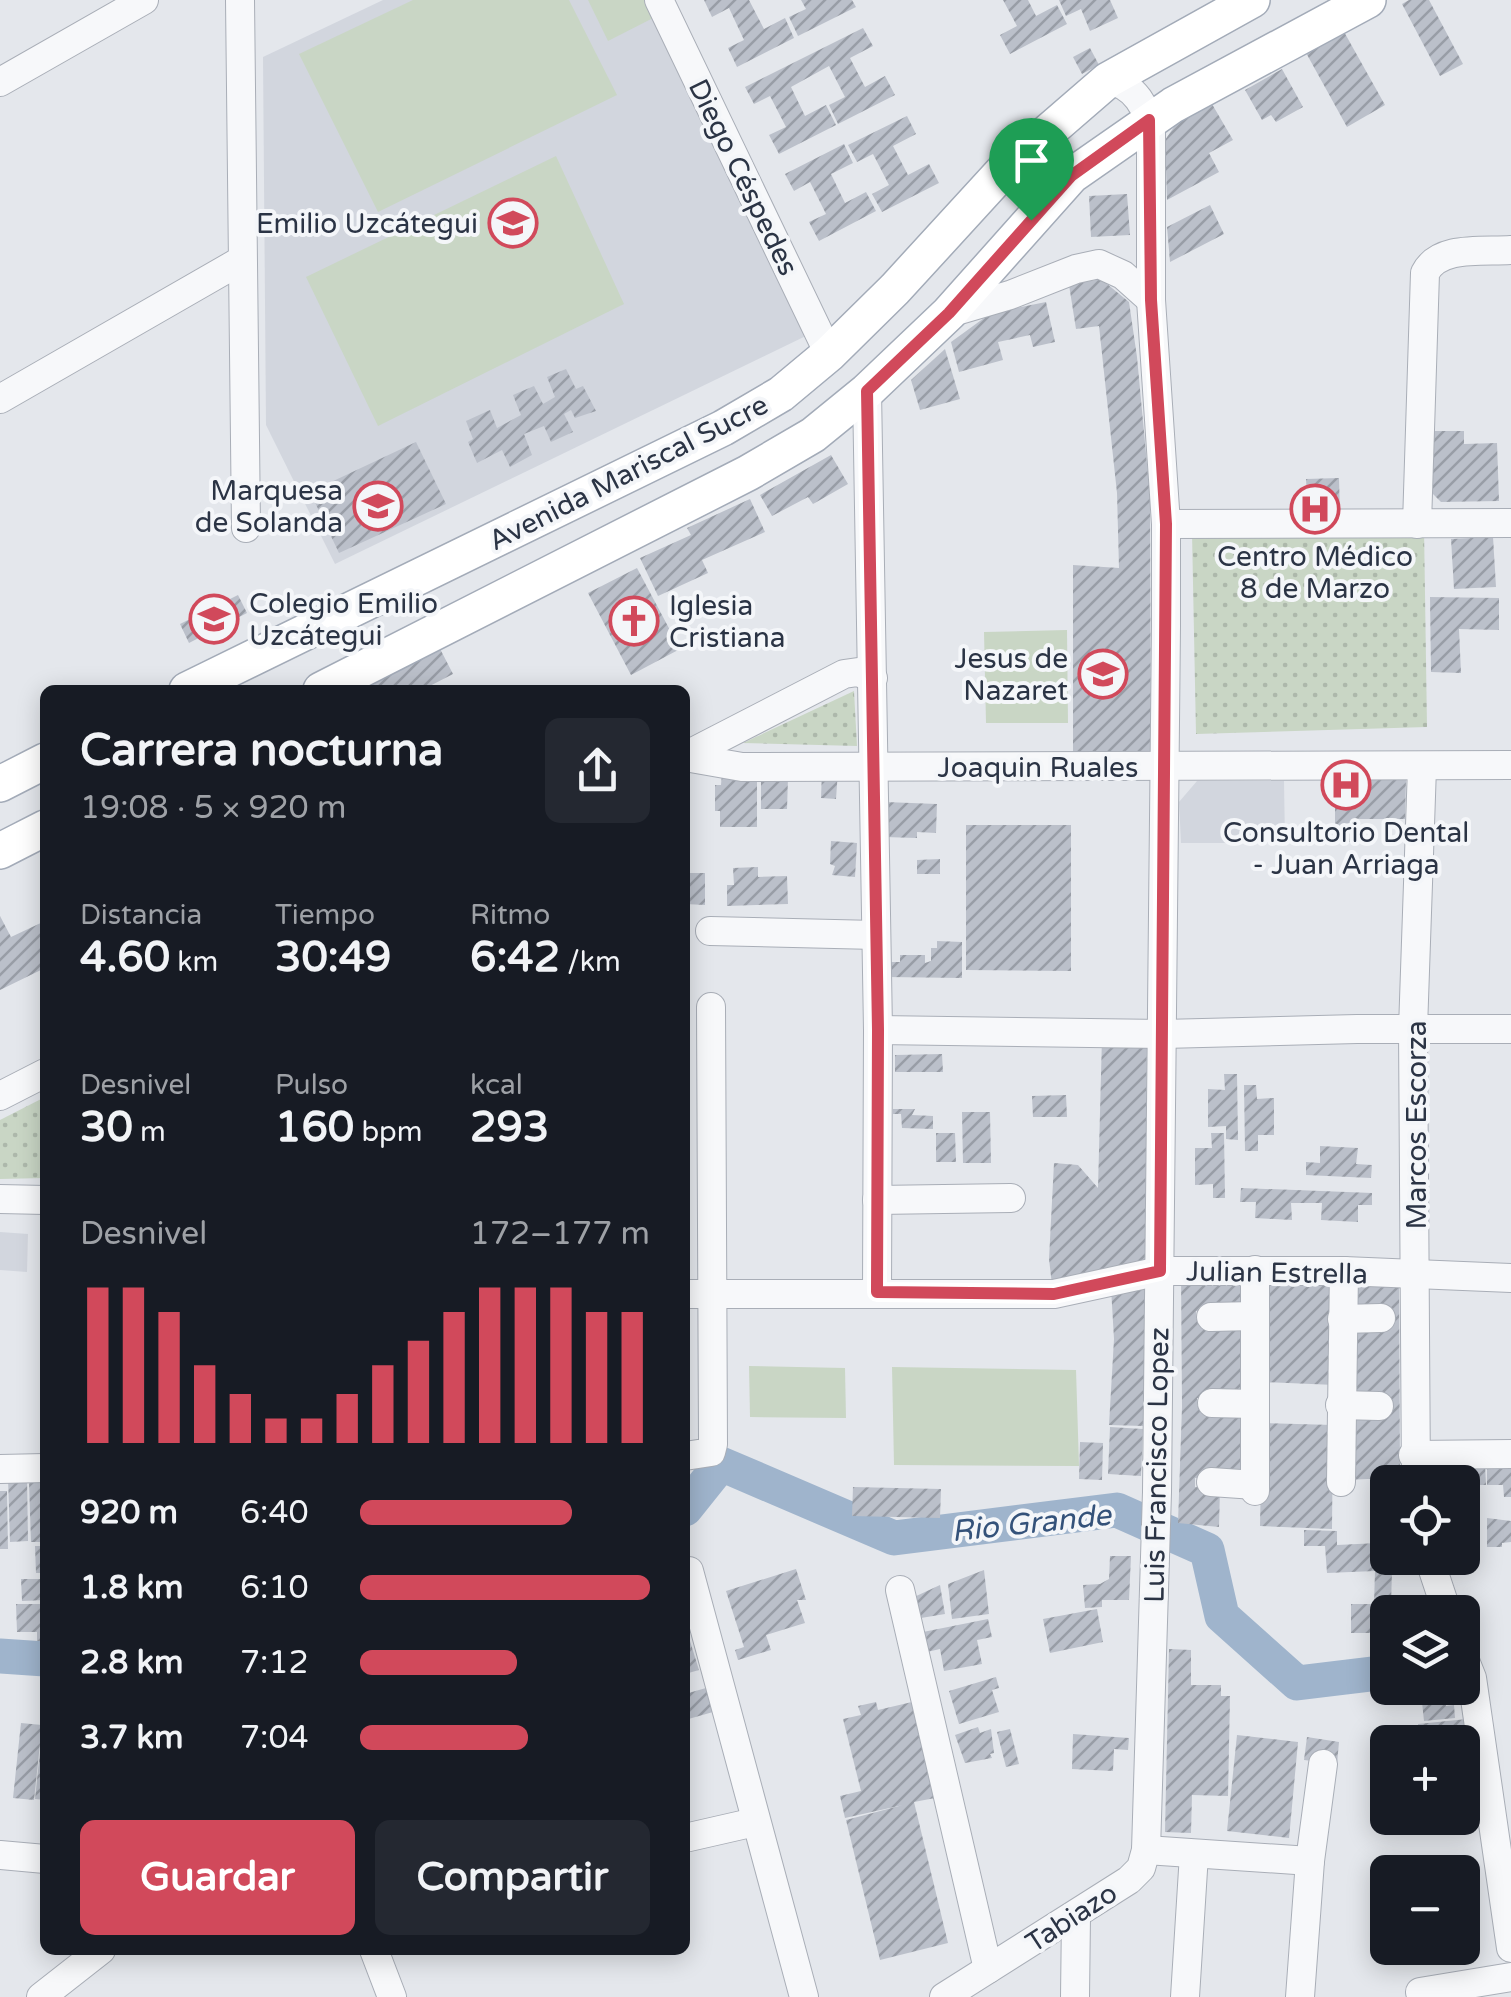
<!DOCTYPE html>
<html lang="es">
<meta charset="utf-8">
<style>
:root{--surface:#171b24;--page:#242831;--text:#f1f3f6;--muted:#9ea1a6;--accent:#d1495b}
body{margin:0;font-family:"Varela Round",sans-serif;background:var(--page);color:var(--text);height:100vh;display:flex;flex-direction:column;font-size:38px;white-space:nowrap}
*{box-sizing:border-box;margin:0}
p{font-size:32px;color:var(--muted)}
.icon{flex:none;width:55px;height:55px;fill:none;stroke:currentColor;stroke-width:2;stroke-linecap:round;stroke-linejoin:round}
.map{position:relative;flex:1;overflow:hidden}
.sheet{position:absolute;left:40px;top:685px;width:650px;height:1270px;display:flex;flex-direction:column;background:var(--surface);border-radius:15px;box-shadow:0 5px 25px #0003}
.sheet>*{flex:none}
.fabs{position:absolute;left:1370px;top:1465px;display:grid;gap:20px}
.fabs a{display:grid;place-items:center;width:110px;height:110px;border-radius:15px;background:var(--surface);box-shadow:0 5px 25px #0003;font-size:50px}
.pin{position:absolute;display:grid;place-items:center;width:85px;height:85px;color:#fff;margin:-102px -42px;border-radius:50% 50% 50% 0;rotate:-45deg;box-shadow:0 0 10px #0007}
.pin .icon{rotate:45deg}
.round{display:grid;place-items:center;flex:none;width:105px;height:105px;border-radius:15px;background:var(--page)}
.head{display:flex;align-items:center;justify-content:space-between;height:170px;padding:0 40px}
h1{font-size:45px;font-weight:700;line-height:75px}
.metrics{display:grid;grid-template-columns:repeat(3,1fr);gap:15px;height:170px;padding:10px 40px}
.metrics div{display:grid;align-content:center}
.metrics b{font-size:42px;font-weight:700}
.metrics small{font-size:28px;font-weight:400}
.metrics p{font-size:28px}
.chart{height:280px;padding:20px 40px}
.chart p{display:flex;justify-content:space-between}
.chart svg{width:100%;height:180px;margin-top:10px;stroke:var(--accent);stroke-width:6}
.action{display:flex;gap:20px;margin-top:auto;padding:20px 40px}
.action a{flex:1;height:115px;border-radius:15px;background:var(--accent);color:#fff;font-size:40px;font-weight:700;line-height:115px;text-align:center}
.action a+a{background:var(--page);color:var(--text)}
ul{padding:0 40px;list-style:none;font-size:32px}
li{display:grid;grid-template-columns:160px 120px 1fr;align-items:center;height:75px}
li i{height:25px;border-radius:12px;background:var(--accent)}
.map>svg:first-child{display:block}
</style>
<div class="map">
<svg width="1511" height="1997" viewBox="0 0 1511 1997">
<defs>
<pattern id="park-dots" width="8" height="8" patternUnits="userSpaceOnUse" patternTransform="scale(2.5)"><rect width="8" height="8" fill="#c9d6c5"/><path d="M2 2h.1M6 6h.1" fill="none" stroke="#adb8ab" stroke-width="1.8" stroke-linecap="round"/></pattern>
<pattern id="building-hatch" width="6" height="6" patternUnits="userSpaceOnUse" patternTransform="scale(2.5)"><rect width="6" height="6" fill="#bbc0ca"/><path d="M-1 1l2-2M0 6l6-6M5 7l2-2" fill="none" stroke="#989da6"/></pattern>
</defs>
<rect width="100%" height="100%" fill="#e4e7ec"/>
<g fill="#d2d6de">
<polygon points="383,0 656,0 812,333 335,564 266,425 263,57"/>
<polygon points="1197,781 1284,781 1285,843 1181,843 1179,802"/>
<polygon points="0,1232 28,1234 27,1272 0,1270"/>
</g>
<g fill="#c9d6c5">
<polygon points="413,0 569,0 617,95 378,212 299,54"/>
<polygon points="588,0 654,0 661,14 608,41"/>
<polygon points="556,156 624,304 378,426 306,277"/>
<polygon points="1067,630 1068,723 986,723 984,632"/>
<polygon points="749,1366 845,1368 846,1418 750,1417"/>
<polygon points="892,1367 1076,1370 1079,1466 894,1465"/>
</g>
<g fill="url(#park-dots)">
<polygon points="1424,527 1427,727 1196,734 1192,533"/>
<polygon points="854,691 857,746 743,743"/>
<polygon points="45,1097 45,1178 0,1179 0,1120"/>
</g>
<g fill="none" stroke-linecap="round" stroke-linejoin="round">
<g stroke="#9fb4cc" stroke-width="35">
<polyline points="685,1509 721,1464 894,1538 1117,1510 1207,1550 1222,1616 1297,1683 1388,1672"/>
<polyline points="0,1656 45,1659"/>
</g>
</g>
<g fill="url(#building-hatch)">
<polygon points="704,0 749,0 764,29 785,18 794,38 737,67 728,48 744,40 729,8 712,17"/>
<polygon points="801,0 852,0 856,7 798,36 789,17 806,9"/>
<polygon points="1003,0 1028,0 1036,16 1057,5 1067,24 1010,54 1000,35 1017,26"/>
<polygon points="1059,0 1110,0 1118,18 1090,31 1081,9 1066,16"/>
<polygon points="1409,0 1429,0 1463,64 1440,76 1402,4"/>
<polygon points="863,28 873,46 850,58 865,87 885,76 895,95 838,124 829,105 845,97 829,66 791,87 805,116 826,105 836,125 779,154 769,135 786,127 770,96 754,104 745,87"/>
<polygon points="1343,30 1385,105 1347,127 1305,51"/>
<polygon points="1090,48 1099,65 1082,74 1073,57"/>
<polygon points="1282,69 1303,107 1276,122 1271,115 1262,120 1245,90"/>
<polygon points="1212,104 1233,140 1209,153 1219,172 1167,200 1165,140 1176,124"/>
<polygon points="907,116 916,134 893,146 908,175 929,164 939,183 882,212 872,194 889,185 873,154 857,162 848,145"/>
<polygon points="844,144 853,163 831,174 845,203 866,192 876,211 819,241 809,222 826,214 810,182 794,191 785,174"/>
<polygon points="1127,194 1130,235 1091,237 1089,196"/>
<polygon points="1210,205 1224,234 1170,262 1167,227"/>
<polygon points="1101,279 1129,302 1137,357 1150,496 1151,759 1073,759 1073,565 1119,568 1117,493 1099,326 1076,329 1069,285"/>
<polygon points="1046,302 1055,342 1033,347 1030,335 998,342 1003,360 959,372 951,342 991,313"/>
<polygon points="945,349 960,399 920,410 911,380"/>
<polygon points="566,369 576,389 583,386 596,411 575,418 571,410 564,414 573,432 551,442 544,426 524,434 532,455 510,467 502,450 477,463 468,442 473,439 466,421 490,410 497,428 521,415 513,395 534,386 543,404 555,397 547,377"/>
<polygon points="1431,431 1464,431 1464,444 1497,443 1499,501 1441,502 1433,494"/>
<polygon points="416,442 446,504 339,553 310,492"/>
<polygon points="831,455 848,484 813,504 808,497 772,516 760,495"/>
<polygon points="1339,478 1340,514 1308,515 1306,479"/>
<polygon points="750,499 765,532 702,560 708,573 658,596 640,558 691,535 687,528"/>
<polygon points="1493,537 1496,587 1454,589 1451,539"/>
<polygon points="637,568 680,649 631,675 588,593"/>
<polygon points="238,595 247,613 189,643 180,624"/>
<polygon points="1430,597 1499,598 1499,630 1459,629 1461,673 1431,672"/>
<polygon points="436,641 453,674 422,690 362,690 358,681"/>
<polygon points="822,770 838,771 836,799 821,798"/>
<polygon points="722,772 757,773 757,827 720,827 720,811 715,811 715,785 721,785"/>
<polygon points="761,777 788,777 787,809 761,809"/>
<polygon points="1335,778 1406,779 1405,819 1353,819 1353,842 1335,842"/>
<polygon points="885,802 937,804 936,833 917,832 917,838 884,837"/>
<polygon points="966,825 1071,825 1071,971 966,970"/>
<polygon points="831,841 857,843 855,877 832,875 835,866 830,864"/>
<polygon points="940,859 940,874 917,874 917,860"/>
<polygon points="758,867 758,877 787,876 788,904 727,906 727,885 734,885 733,868"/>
<polygon points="685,873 705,873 705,905 685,904"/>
<polygon points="0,916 11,937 45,921 45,968 0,990"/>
<polygon points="937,941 962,942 962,978 888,977 888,962 900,962 900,955 925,955 925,963 931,961 931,948 937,948"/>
<polygon points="1102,1037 1147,1037 1145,1266 1052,1285 1049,1259 1054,1163 1078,1165 1098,1188"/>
<polygon points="942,1054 943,1072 895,1072 895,1055"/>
<polygon points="1224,1074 1237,1074 1238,1140 1226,1139 1226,1126 1208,1127 1208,1089 1225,1090"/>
<polygon points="1244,1085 1256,1085 1257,1099 1274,1098 1274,1135 1258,1135 1258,1151 1245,1151"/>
<polygon points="1066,1095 1067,1117 1033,1117 1032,1096"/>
<polygon points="893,1109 915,1109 912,1115 933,1116 933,1129 902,1128 901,1114 893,1114"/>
<polygon points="962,1112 990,1112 991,1163 963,1163"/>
<polygon points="936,1133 955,1133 956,1162 936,1162"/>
<polygon points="1211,1133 1224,1133 1225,1198 1213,1198 1213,1184 1195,1185 1195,1148 1212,1148"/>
<polygon points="1320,1146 1358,1148 1356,1164 1372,1165 1371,1178 1306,1175 1306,1162 1320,1163"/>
<polygon points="1241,1188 1372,1193 1372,1205 1358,1205 1358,1222 1321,1220 1322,1203 1291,1203 1292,1220 1255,1218 1256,1202 1240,1202"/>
<polygon points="1181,1272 1249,1272 1249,1312 1196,1311 1196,1319 1250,1320 1250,1399 1197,1398 1197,1406 1249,1407 1247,1479 1195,1478 1195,1487 1220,1489 1219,1527 1178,1523 1182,1407"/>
<polygon points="1265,1272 1336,1275 1335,1385 1263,1382"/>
<polygon points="1345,1278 1399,1279 1400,1482 1389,1482 1389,1478 1346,1480"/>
<polygon points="1146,1282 1143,1426 1109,1425 1114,1339 1111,1288"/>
<polygon points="1262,1423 1333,1425 1332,1529 1260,1526"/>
<polygon points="1110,1427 1143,1429 1141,1476 1108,1474"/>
<polygon points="1080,1442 1103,1443 1102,1480 1079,1479"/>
<polygon points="1466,1463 1485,1463 1486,1485 1466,1485"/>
<polygon points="1511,1466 1511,1497 1504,1497 1503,1485 1487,1485 1487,1467"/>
<polygon points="8,1477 27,1477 28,1541 10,1542"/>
<polygon points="29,1482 45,1482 45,1542 31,1542"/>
<polygon points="853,1487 941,1489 940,1518 852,1516"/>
<polygon points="0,1491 7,1491 8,1549 0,1549"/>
<polygon points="1377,1514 1388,1514 1385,1544 1386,1570 1392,1571 1391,1605 1374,1604 1375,1571 1327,1573 1325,1546 1304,1546 1304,1530 1337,1531 1337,1545 1378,1543"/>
<polygon points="1487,1518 1511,1521 1511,1542 1502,1543 1502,1547 1487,1547"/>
<polygon points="35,1546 45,1546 45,1573 36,1573"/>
<polygon points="1110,1556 1131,1556 1129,1600 1102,1600 1102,1607 1085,1608 1083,1585 1100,1584 1109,1579"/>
<polygon points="796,1569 806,1600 797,1600 805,1623 766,1635 771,1650 738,1660 735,1650 744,1647 726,1591"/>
<polygon points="984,1570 989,1614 952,1619 948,1584"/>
<polygon points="21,1579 45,1579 45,1600 22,1601"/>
<polygon points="940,1585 945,1614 921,1618 912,1598"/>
<polygon points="16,1604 45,1604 45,1641 37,1641 37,1632 17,1632"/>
<rect x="1351" y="1604" width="20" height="29"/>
<polygon points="1097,1609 1103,1642 1050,1653 1043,1619"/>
<polygon points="988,1619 992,1637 977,1640 982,1664 944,1671 940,1649 927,1652 923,1632"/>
<polygon points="685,1625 699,1670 685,1674"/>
<polygon points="1169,1649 1191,1650 1191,1685 1221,1685 1221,1696 1230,1696 1228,1796 1192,1795 1191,1833 1165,1832"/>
<polygon points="996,1677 999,1688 992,1690 999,1712 959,1724 949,1691"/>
<polygon points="706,1688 713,1712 685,1720 685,1694"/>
<polygon points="1445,1700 1446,1706 1454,1705 1455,1718 1424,1721 1422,1702"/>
<polygon points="876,1702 878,1710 912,1702 935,1798 914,1802 948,1943 880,1960 846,1820 903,1805 845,1818 840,1796 861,1791 843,1719 861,1715 858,1706"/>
<polygon points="1467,1719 1469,1738 1420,1742 1418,1724"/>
<polygon points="21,1723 42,1725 34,1800 13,1798"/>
<polygon points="978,1727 980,1733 991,1729 994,1753 990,1754 992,1758 965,1763 955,1735"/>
<polygon points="1010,1729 1019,1764 1006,1767 997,1732"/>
<polygon points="42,1733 45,1733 45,1800 35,1799"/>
<polygon points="1073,1734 1129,1738 1128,1750 1114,1749 1113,1771 1072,1769"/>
<polygon points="1237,1735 1298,1742 1289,1838 1227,1831"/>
<polygon points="1307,1737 1339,1742 1337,1764 1304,1760"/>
</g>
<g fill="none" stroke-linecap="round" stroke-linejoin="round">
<g stroke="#a9aeb7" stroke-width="30">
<g id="minor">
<polyline points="240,0 246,528"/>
<polyline points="659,0 829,354"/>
<polyline points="0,82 144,0"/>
<polyline points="949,313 1010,295 1076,269 1099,264 1123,275 1151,300"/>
<polyline points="867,391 878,1030 877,1292"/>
<polyline points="0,399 242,260"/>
<polyline points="1166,524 1511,523"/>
<path d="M 1417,524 L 1425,273 C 1439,245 1483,252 1511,250"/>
<polyline points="685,756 844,674 858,672 873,678"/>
<polyline points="685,757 742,767 1511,765"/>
<polyline points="710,931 876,935"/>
<polyline points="878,1030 1163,1034 1357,1029 1511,1029"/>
<polyline points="0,1096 45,1073"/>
<polyline points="0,1199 45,1200"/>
<polyline points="877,1200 1011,1198"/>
<polyline points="685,1294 1054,1294 1160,1271 1344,1271 1511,1278"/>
<polyline points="1211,1317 1254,1316"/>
<polyline points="1342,1319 1381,1318"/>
<polyline points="1212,1403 1254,1404"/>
<polyline points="1340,1405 1379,1406"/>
<polyline points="1413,1455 1511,1454"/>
<polyline points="685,1456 711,1452 713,1444 711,1007"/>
<polyline points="0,1469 45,1468"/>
<polyline points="1211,1482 1255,1485"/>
<polyline points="1341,1482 1344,1271"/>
<polyline points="1416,1482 1413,1029 1422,767"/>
<polyline points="1255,1491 1255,1270"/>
<polyline points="1429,1558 1447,1612"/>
<polyline points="689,1571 804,1997"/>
<polyline points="900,1590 988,1969"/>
<polyline points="1462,1653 1472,1678 1511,1948"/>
<polyline points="685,1838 755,1822"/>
<polyline points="1146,1850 1310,1861"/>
<polyline points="0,1855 45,1859"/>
<polyline points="374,1950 392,1997"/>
<polyline points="1420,1992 1511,1977"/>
<polyline points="41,1997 101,1950"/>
<path d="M 944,1997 L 1129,1880 L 1141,1868 L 1146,1850 L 1157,1492 L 1166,626 L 1166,524 L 1151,300 L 1151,133 C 1148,108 1135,85 1108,80"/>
<polyline points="1075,1997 1076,1916"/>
<polyline points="1185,1997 1194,1854"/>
<polyline points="1300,1997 1310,1861 1323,1764"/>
</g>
</g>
<g stroke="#a3abb8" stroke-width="38">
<g id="major">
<polyline points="187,690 723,428 781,394 829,354 895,289 1004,170 1108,80 1252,0"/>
<polyline points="321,690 748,473 813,435 867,391 949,313 1071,176 1173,105 1368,0"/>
<polyline points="0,784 45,761"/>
<polyline points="0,851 45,828"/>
</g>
</g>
<use href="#minor" stroke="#f7f8fa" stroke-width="28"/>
<use href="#major" stroke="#fff" stroke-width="35"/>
</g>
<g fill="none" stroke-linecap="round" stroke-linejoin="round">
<g stroke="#fff" stroke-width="20">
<polygon id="route" points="1149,120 1151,300 1166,524 1160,1271 1054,1294 877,1292 878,1030 867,391 949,313 1071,176"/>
</g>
<use href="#route" stroke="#d1495b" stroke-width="12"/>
</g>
<defs>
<g id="school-ring" transform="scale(2.5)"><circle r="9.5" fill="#f4f6f9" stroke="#d1495b" stroke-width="1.5"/><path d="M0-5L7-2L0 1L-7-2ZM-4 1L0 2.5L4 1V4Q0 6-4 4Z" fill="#d1495b"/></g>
<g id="hospital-ring" transform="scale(2.5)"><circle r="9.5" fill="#f4f6f9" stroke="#d1495b" stroke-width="1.5"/><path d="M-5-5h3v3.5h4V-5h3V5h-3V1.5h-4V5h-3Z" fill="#d1495b"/></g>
<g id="church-ring" transform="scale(2.5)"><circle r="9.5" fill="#f4f6f9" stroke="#d1495b" stroke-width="1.5"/><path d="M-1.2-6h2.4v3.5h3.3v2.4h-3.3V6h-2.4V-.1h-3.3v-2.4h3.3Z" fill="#d1495b"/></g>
</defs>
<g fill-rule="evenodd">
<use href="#school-ring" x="513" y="223"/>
<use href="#school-ring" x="378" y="506"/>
<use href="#hospital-ring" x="1315" y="509"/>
<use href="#school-ring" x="214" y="619"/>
<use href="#church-ring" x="634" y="621"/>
<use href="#school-ring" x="1103" y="674"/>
<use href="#hospital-ring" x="1346" y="785"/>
</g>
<g text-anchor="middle" stroke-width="8" stroke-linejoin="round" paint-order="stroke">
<g font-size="28" fill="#2b3445" stroke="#f4f6f9">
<text transform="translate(744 177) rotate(64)" y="10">Diego Céspedes</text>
<text transform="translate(628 472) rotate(-27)" y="10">Avenida Mariscal Sucre</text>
<text x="1038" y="777">Joaquin Ruales</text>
<text transform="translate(1416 1125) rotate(-90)" y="10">Marcos Escorza</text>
<text transform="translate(1277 1272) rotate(1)" y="10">Julian Estrella</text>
<text transform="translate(1156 1465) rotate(-89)" y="10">Luis Francisco Lopez</text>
<text transform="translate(1071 1917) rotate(-33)" y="10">Tabiazo</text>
</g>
<g font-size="28" fill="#2b3445" stroke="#f4f6f9" text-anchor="end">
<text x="478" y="233">Emilio Uzcátegui</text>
<text x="343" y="500">Marquesa<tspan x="343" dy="32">de Solanda</tspan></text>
<text x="1315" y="566" text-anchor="middle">Centro Médico<tspan x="1315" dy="32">8 de Marzo</tspan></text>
<text x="249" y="613" text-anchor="start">Colegio Emilio<tspan x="249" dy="32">Uzcátegui</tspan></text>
<text x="669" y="615" text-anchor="start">Iglesia<tspan x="669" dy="32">Cristiana</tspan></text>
<text x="1068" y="668">Jesus de<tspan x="1068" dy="32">Nazaret</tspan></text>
<text x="1346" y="842" text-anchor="middle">Consultorio Dental<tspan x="1346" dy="32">- Juan Arriaga</tspan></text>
</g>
<g font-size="30" font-style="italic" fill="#34527a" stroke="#f4f6f9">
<text transform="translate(1031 1523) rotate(-6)" y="10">Rio Grande</text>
</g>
</g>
</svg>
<div class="fabs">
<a><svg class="icon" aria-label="locate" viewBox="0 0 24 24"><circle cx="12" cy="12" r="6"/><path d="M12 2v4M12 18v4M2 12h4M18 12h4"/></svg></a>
<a><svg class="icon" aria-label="layers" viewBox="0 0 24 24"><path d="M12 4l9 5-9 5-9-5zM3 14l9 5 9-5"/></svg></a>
<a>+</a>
<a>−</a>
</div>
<div class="pin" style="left:1031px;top:220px;background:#1e9e55"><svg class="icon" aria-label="arrive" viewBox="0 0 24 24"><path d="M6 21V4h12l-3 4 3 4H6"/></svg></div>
<section class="sheet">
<div class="head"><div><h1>Carrera nocturna</h1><p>19:08 · 5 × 920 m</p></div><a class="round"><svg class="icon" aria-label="share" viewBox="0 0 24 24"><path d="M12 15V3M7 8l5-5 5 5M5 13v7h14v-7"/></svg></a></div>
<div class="metrics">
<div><p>Distancia</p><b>4.60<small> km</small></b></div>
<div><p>Tiempo</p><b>30:49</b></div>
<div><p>Ritmo</p><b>6:42<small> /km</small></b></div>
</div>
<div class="metrics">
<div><p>Desnivel</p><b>30<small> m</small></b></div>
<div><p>Pulso</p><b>160<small> bpm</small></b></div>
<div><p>kcal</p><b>293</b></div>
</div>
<div class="chart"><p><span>Desnivel</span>172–177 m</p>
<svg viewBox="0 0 160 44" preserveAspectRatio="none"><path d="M5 44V6M15 44V6M25 44V12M35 44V25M45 44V32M55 44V38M65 44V38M75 44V32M85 44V25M95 44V19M105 44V12M115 44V6M125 44V6M135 44V6M145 44V12M155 44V12"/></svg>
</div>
<ul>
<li><b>920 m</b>6:40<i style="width:73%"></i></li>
<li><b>1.8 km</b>6:10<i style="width:100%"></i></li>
<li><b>2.8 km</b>7:12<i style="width:54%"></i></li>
<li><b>3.7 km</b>7:04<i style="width:58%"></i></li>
</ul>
<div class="action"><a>Guardar</a><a>Compartir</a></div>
</section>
</div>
